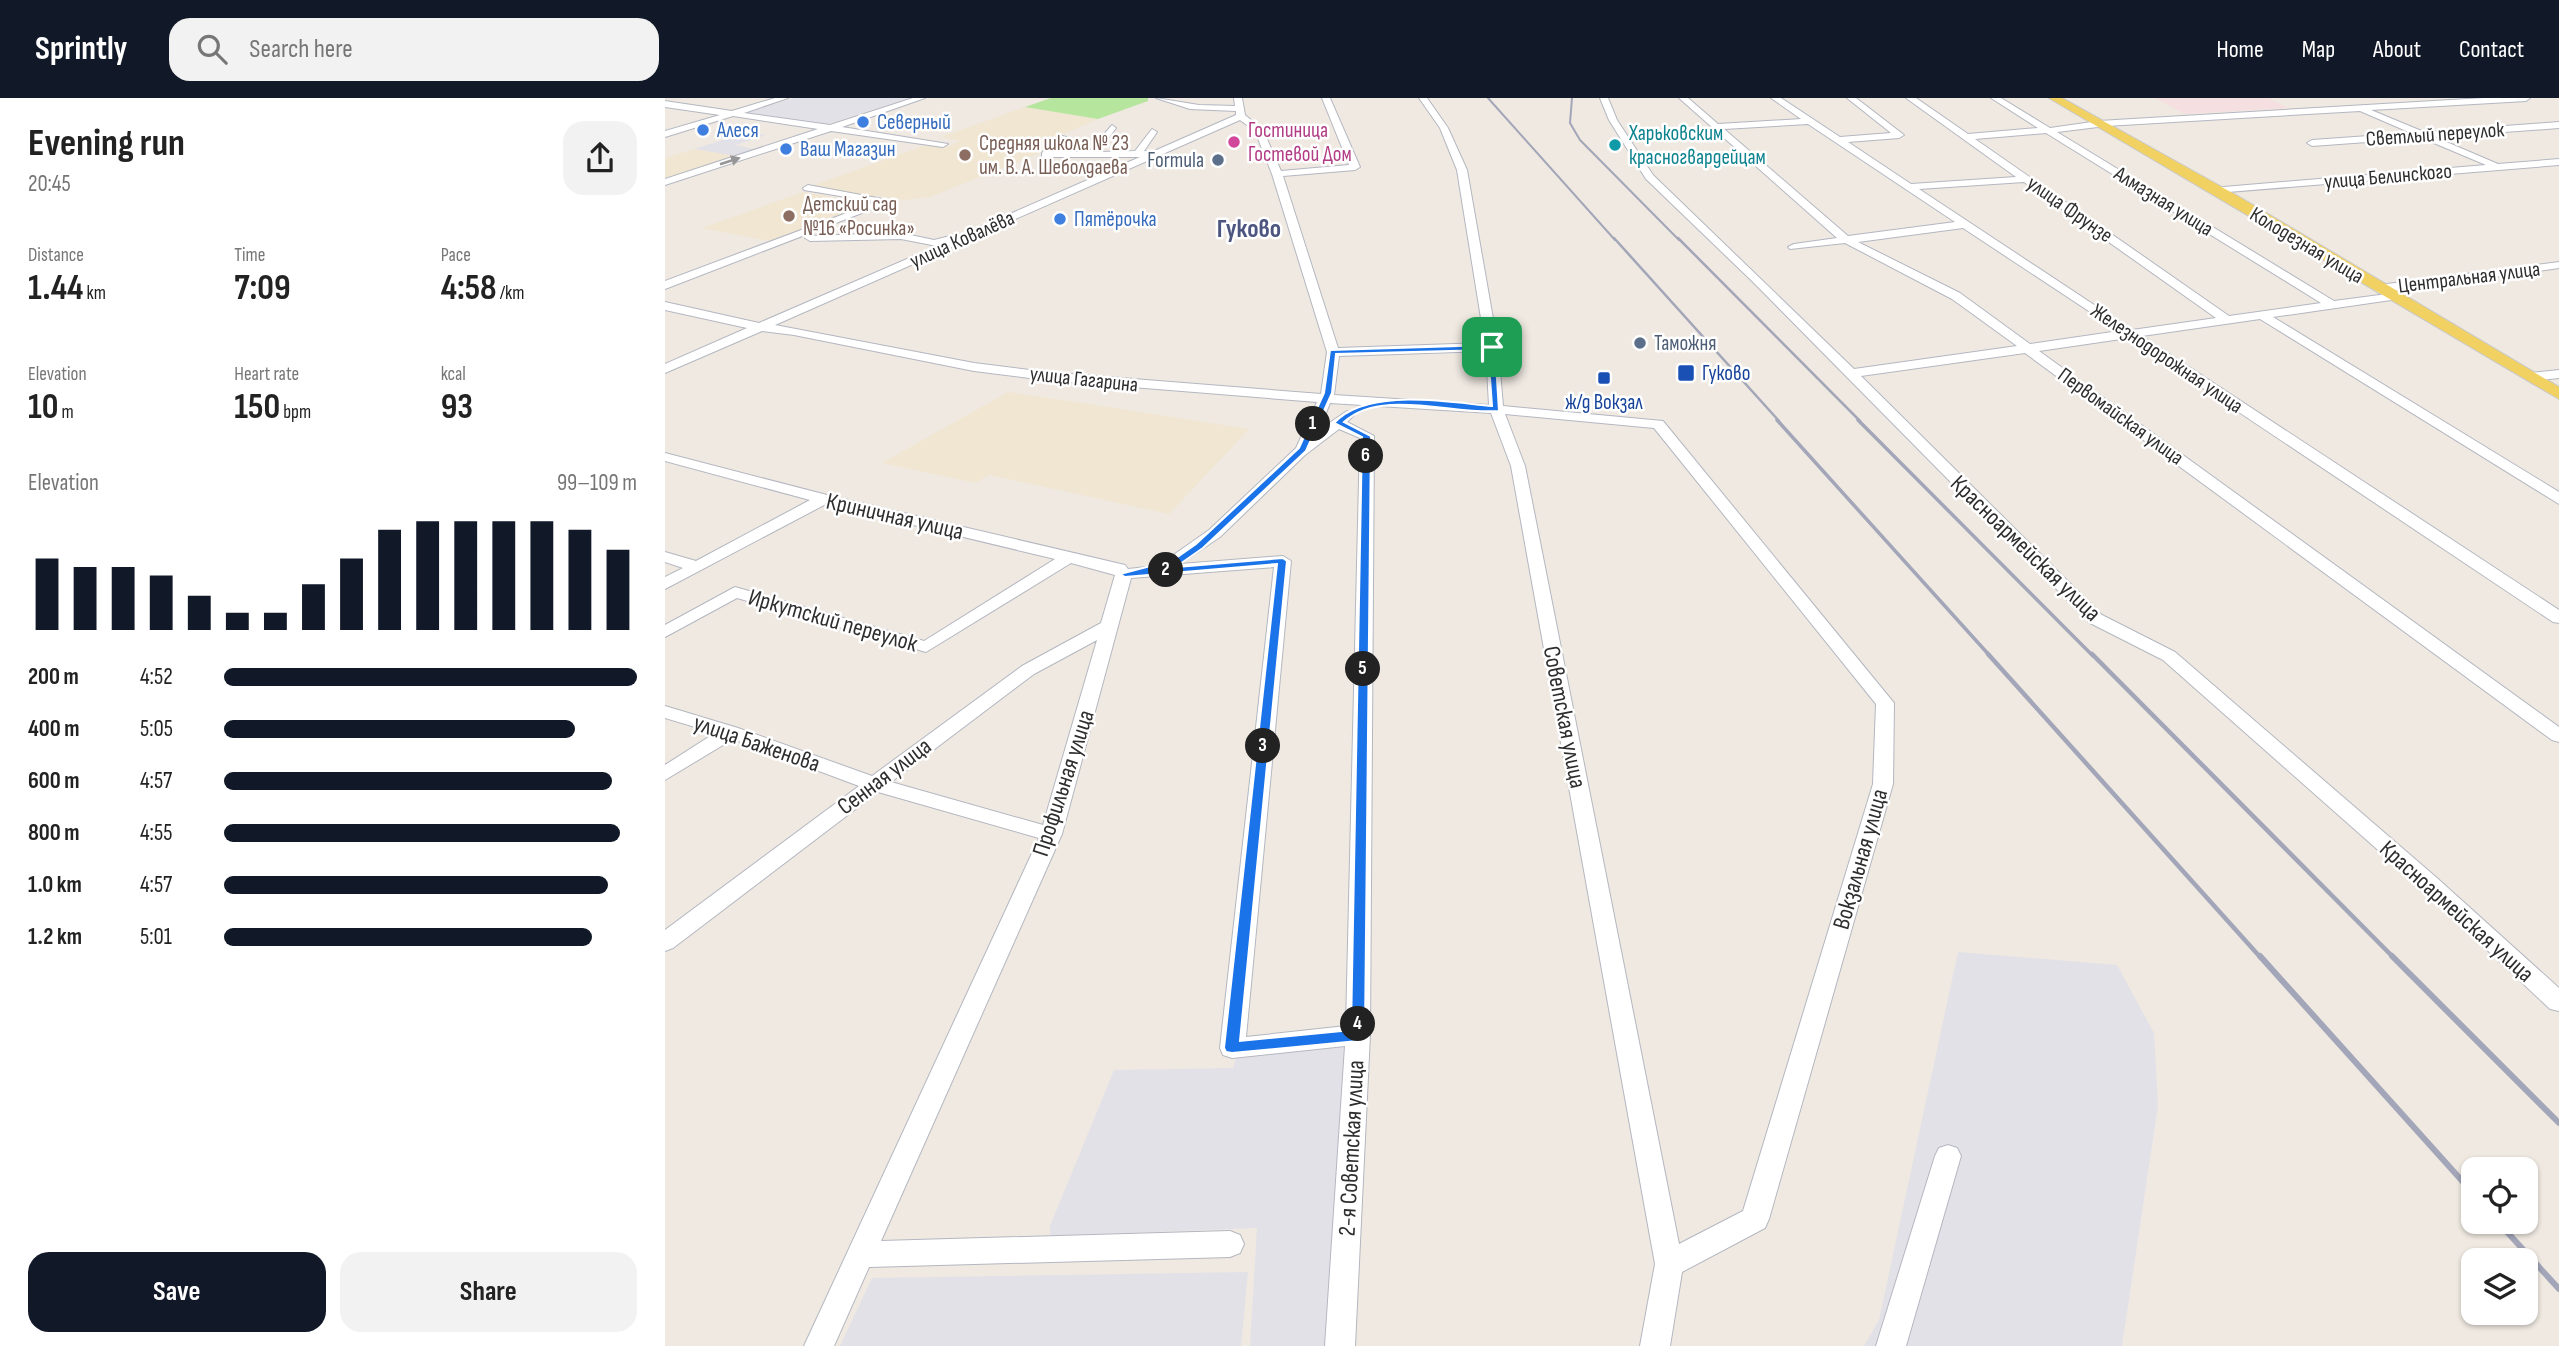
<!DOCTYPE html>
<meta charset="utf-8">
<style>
:root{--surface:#fff;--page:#f2f2f2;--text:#222;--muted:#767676;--accent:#111827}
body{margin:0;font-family:"Sofia Sans Condensed",sans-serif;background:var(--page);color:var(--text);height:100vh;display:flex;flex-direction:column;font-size:26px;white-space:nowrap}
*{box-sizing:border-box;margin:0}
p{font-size:23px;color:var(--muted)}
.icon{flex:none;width:38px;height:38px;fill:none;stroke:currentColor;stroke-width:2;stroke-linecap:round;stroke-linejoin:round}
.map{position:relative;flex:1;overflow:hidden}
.side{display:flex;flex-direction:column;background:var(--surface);width:665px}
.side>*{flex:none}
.controls{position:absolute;left:1796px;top:1059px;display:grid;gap:14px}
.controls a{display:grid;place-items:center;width:77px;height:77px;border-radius:14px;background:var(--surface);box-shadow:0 2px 5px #0004;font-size:35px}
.pin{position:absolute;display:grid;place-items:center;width:60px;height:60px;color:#fff;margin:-30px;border-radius:14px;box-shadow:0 4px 10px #0006}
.km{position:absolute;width:35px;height:35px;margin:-18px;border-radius:50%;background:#222;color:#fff;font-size:19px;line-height:35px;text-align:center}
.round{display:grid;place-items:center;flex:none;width:74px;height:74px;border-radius:21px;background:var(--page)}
.overview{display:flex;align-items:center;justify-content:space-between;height:119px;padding:0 28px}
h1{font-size:38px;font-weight:700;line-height:52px}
.stats{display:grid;grid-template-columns:repeat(3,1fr);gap:10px;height:119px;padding:7px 28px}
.stats div{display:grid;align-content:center}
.stats b{font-size:35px;font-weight:700}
.stats small{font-size:19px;font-weight:400}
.stats p{font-size:19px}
.chart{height:196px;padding:14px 28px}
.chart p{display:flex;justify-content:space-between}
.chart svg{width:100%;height:126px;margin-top:7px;stroke:var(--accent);stroke-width:6}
.cta{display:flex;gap:14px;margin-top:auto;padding:14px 28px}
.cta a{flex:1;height:80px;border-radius:21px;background:var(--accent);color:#fff;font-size:28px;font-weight:700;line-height:80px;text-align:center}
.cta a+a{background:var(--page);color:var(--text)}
ul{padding:0 28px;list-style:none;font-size:23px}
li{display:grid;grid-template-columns:112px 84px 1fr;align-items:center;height:52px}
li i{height:18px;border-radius:9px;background:var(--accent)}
header{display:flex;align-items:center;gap:42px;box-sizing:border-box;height:98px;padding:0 35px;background:var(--accent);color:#fff}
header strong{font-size:33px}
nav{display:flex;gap:38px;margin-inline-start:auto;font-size:24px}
.search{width:490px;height:63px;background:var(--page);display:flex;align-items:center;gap:18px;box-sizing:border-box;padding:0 24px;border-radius:21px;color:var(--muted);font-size:26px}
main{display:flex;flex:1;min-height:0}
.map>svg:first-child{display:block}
</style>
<header>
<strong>Sprintly</strong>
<div class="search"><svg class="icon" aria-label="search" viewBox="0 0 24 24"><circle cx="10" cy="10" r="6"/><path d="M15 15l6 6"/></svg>Search here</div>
<nav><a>Home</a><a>Map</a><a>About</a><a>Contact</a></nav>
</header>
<main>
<section class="side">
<div class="overview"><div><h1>Evening run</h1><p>20:45</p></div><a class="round"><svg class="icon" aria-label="share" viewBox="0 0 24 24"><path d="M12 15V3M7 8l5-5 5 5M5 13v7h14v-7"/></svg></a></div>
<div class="stats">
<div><p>Distance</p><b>1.44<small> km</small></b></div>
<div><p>Time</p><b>7:09</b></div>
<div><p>Pace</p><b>4:58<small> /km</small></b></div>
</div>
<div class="stats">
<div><p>Elevation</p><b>10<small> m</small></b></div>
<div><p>Heart rate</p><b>150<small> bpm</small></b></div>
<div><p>kcal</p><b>93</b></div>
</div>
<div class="chart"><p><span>Elevation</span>99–109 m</p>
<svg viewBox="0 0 160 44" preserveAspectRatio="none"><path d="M5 44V19M15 44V22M25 44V22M35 44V25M45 44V32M55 44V38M65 44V38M75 44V28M85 44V19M95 44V9M105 44V6M115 44V6M125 44V6M135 44V6M145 44V9M155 44V16"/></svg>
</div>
<ul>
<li><b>200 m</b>4:52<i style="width:100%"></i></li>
<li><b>400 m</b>5:05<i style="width:85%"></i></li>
<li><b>600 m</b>4:57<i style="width:94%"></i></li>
<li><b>800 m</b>4:55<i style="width:96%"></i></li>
<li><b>1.0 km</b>4:57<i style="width:93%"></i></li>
<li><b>1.2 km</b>5:01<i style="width:89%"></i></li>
</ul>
<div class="cta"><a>Save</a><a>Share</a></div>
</section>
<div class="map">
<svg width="1894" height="1248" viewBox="0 0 1894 1248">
<rect width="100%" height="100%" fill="#efe9e1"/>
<g fill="#e3e1e8">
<polygon points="130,0 245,0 160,27 79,15"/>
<polygon points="69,32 101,37 70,47 89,51 70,58 29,51 61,41 49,38"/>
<polygon points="1293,854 1452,867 1489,935 1493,1008 1457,1248 1199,1248 1214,1222"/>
<polygon points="681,946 666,1248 585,1248 592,1130 385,1138 385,1128 449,972 568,970 572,957"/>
<polygon points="583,1174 576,1248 175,1248 207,1180"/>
</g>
<g fill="#f0e6d1">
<polygon points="360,9 433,21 384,42 377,54 265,99 240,102 212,98 198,103 138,91 264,46 284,48 295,43 276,39"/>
<polygon points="29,51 70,58 0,80 0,60"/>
<polygon points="138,94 209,106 110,144 37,130"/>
<polygon points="343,294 424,306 584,331 504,416 324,377 311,385 217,365"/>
</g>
<polygon fill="#f5dfe0" points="1490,0 1603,0 1623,10 1520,16"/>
<polygon fill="#b6e59e" points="386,0 483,0 483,3 433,21 360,9"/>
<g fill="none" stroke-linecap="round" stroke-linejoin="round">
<g stroke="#b4b7c1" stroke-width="2">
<g id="minor">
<polygon points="110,0 123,0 79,15 165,27 248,0 260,0 177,29 283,46 278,49 166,33 0,87 0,81 153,31 68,18 0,39 0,33 55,17 0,9 0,3 67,13"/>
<path d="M 491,0 L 534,7 L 570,8 L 569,0 L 577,0 L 580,17 L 598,32 L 616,73 L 684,67 L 657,0 L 665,0 L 695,69 L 690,72 L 618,78 L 673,250 L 820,245 L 792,72 L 775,30 L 754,0 L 762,0 L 783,30 L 802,72 L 833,249 L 838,308 L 998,323 L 1229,605 L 1228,686 L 1104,1121 L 1100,1130 L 1017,1174 L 1005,1248 L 975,1248 L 990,1166 L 846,368 L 826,315 L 665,305 L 654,332 L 682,313 L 689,317 L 682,324 L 709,338 L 705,937 L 690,1248 L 660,1248 L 680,948 L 567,960 L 558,957 L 555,950 L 609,469 L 466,480 L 397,736 L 216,1143 L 565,1133 L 575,1137 L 579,1146 L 575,1155 L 565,1159 L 204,1169 L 169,1248 L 139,1248 L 374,740 L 213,694 L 8,850 L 0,853 L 0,832 L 194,688 L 68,641 L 0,682 L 0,667 L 50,635 L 0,620 L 0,608 L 73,630 L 207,678 L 357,568 L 436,525 L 450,477 L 406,465 L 261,554 L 72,500 L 0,539 L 0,527 L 70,489 L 259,543 L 390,461 L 161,406 L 0,491 L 0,479 L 18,470 L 0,464 L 0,454 L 31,463 L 145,402 L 0,363 L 0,355 L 162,397 L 460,467 L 463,471 L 491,468 L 492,463 L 507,458 L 544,432 L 631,350 L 652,304 L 380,282 L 309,273 L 129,237 L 97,233 L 0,275 L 0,266 L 82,230 L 0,212 L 0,204 L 94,225 L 272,148 L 236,141 L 145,143 L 140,140 L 141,138 L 236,135 L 269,142 L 285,138 L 290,140 L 475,59 L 377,59 L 377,55 L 393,37 L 401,39 L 388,54 L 424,54 L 447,27 L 451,30 L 433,54 L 470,53 L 487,31 L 492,34 L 479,53 L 487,54 L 571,17 L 571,13 L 525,11 ZM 575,22 L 590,33 L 607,76 L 662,254 L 656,296 L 380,274 L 309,265 L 110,227 ZM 821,253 L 824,307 L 669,297 L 674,258 ZM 840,316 L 989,330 L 1211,606 L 1208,686 L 1078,1113 L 1014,1146 L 860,368 ZM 674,331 L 695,340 L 681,928 L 581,939 L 626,463 L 618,458 L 515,466 L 555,439 L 640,357 ZM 432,542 L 378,727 L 226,684 L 369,576 Z"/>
<path d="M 935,0 L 943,0 L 952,22 L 988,77 L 1189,271 L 1352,248 L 1287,201 L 1180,145 L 1125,151 L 1123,149 L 1129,146 L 1172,140 L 1014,0 L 1023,0 L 1053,26 L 1136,21 L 1106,0 L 1116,0 L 1175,39 L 1226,35 L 1182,0 L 1191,0 L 1239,37 L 1234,40 L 1183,44 L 1246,86 L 1351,79 L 1241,0 L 1251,0 L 1303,36 L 1373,30 L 1326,0 L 1336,0 L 1385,30 L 1434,23 L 1819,0 L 1865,0 L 1861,3 L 1706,12 L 1759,34 L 1894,24 L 1894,30 L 1770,39 L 1833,66 L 1894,61 L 1894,67 L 1551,95 L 1547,94 L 1547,90 L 1821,67 L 1757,40 L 1647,48 L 1642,45 L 1647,42 L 1746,35 L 1695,13 L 1441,28 L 1392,34 L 1669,203 L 1730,195 L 1730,201 L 1726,202 L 1608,219 L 1894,394 L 1894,406 L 1595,221 L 1477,238 L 1894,512 L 1894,525 L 1888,524 L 1463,240 L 1374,253 L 1894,629 L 1894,644 L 1887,642 L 1360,255 L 1196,278 L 1437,517 L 1510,554 L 1772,780 L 1894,890 L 1894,913 L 1885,911 L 1756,790 L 1498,562 L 1425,525 L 1087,183 L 981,81 L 944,22 ZM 1143,26 L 1290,124 L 1183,138 L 1059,31 ZM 1381,35 L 1656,205 L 1564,218 L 1310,41 ZM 1359,84 L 1551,220 L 1467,232 L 1254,91 ZM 1298,130 L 1454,233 L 1365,246 L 1295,195 L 1193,144 Z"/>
<polygon points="143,87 228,103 0,191 0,183 211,104 139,92 138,90"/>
<polygon points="1894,164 1894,170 1714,195 1708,191 1714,187"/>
<polygon points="1894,272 1894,280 1866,283 1859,279 1866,275"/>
<polygon points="1283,1047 1292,1050 1296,1058 1241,1248 1211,1248 1270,1058 1274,1050"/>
</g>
</g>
<g stroke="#c9c9c9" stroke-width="2">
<polygon id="major" points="1384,0 1397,0 1571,97 1894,289 1894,301"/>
</g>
<use href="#minor" fill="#fff" fill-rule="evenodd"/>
<use href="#major" fill="#f2d163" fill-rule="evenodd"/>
<g stroke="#a3a6b8" stroke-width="2">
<polyline points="823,0 950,142"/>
<polyline points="907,0 905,25 915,42 1014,142"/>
</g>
<g stroke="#a3a6b8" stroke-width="2.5">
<polyline points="949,140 1114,323"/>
<polyline points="1013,140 1195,323"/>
</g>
<g stroke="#a3a6b8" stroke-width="3.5">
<polyline points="1112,322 1325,558"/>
<polyline points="1193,322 1428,558"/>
</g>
<g stroke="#a3a6b8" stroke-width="4.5">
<polyline points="1323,556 1596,860"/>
<polyline points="1427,556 1729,860"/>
</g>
<g stroke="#a3a6b8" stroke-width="6">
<polyline points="1595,858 1808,1095"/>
<polyline points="1727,858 1894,1025"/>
<polyline points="1833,1124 1894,1191"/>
</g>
</g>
<defs><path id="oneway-solid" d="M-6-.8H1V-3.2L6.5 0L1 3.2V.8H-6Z" transform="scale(1.75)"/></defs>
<use fill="#969696" href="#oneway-solid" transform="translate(65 63) rotate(-18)"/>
<path fill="#1a73e8" stroke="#fff" stroke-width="2" fill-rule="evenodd" d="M 827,247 L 830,249 L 834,313 C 788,317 716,290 679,324 L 706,338 L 700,937 L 693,943 L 567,955 L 561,954 L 559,950 L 612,466 L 460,479 L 455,476 L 508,462 L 531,446 L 634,350 L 659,295 L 665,252 ZM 823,252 L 827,308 C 782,304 702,289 669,325 L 697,339 L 686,932 L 575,943 L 622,463 L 618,460 L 500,470 L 515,466 L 538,450 L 641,353 L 667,295 L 671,256 Z"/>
<g fill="#3f7fe0" stroke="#fff" stroke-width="2.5">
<circle cx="198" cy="24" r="7"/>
<circle cx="38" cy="32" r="7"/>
<circle cx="121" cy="51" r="7"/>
<circle cx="395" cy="121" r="7"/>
</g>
<circle fill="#d1479c" stroke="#fff" stroke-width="2.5" cx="569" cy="44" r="7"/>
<circle fill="#0f9aa8" stroke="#fff" stroke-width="2.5" cx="950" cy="47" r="7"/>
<g fill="#8d6e63" stroke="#fff" stroke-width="2.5">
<circle cx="300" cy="57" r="7"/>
<circle cx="124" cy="118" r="7"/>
</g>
<g fill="#5c6f8a" stroke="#fff" stroke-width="2.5">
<circle cx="553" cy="62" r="7"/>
<circle cx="975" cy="245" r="7"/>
</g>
<g fill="#1a4fb4" stroke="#fff" stroke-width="2.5">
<rect x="1012" y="266" width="18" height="18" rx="3.5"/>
<rect x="932" y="273" width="14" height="14" rx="3.5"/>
</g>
<g text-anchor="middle" stroke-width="5" stroke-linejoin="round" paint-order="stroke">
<g font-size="21" fill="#366cbe" stroke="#fff" text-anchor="start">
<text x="212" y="31">Северный</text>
<text x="52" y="39">Алеся</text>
<text x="135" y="58">Ваш Магазин</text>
<text x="409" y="128">Пятёрочка</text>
</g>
<g font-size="21" fill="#b23c85" stroke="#fff" text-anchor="start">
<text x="583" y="39">Гостиница<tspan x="583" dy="24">Гостевой Дом</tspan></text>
</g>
<g font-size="21" fill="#0d838f" stroke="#fff" text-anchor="start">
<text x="964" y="42">Харьковским<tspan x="964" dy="24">красногвардейцам</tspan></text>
</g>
<g font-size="21" fill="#2e2e2e" stroke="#fff">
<text transform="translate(1770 36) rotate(-4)" y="7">Светлый переулок</text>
<text transform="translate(1723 78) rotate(-5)" y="7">улица Белинского</text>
<text transform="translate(1499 103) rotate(32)" y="7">Алмазная улица</text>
<text transform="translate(1405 111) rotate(35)" y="7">улица Фрунзе</text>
<text transform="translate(297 141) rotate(-24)" y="7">улица Ковалёва</text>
<text transform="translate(1642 147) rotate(31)" y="7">Колодезная улица</text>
<text transform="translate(1804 179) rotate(-7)" y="7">Центральная улица</text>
<text transform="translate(1502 260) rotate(34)" y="7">Железнодорожная улица</text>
<text transform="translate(419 281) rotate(6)" y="7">улица Гагарина</text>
<text transform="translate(1456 318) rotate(36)" y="7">Первомайская улица</text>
</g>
<g font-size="21" fill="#785e54" stroke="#fff" text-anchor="start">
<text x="314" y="52">Средняя школа № 23<tspan x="314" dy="24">им. В. А. Шеболдаева</tspan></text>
<text x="138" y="113">Детский сад<tspan x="138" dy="24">№16 «Росинка»</tspan></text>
</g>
<g font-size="21" fill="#4e5e75" stroke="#fff" text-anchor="end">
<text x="539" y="69">Formula</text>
<text x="989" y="252" text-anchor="start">Таможня</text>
</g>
<g font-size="21" fill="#164399" stroke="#fff" text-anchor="start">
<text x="1037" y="282">Гуково</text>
<text x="939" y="311" text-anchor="middle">ж/д Вокзал</text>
</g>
<g font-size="24" fill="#2e2e2e" stroke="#fff">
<text transform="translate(230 418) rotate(13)" y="8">Криничная улица</text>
<text transform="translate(1361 450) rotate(44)" y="8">Красноармейская улица</text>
<text transform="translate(168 522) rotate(16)" y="8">Иркутский переулок</text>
<text transform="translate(900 619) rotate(79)" y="8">Советская улица</text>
<text transform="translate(92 645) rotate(19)" y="8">улица Баженова</text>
<text transform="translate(219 678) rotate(-37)" y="8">Сенная улица</text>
<text transform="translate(398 685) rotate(-72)" y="8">Профильная улица</text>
<text transform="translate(1195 761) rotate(-74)" y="8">Вокзальная улица</text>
<text transform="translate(1792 813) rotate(42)" y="8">Красноармейская улица</text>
<text transform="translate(686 1050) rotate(-87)" y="8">2-я Советская улица</text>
</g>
<g font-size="26" font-weight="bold" fill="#4d5680" stroke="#fff">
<text x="584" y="139">Гуково</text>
</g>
</g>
</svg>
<div class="controls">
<a><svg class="icon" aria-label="locate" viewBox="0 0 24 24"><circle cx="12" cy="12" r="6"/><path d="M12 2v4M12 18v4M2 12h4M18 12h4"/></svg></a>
<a><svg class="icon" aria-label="layers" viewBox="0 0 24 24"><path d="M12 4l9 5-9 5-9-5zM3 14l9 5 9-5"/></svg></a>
</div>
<div class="pin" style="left:827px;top:249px;background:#1e9e55"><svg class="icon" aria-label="arrive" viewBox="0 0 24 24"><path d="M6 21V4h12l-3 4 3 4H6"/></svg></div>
<b class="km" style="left:648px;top:326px">1</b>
<b class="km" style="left:501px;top:472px">2</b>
<b class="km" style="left:598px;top:648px">3</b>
<b class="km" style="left:693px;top:926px">4</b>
<b class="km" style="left:698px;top:571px">5</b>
<b class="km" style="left:701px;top:358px">6</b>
</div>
</main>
